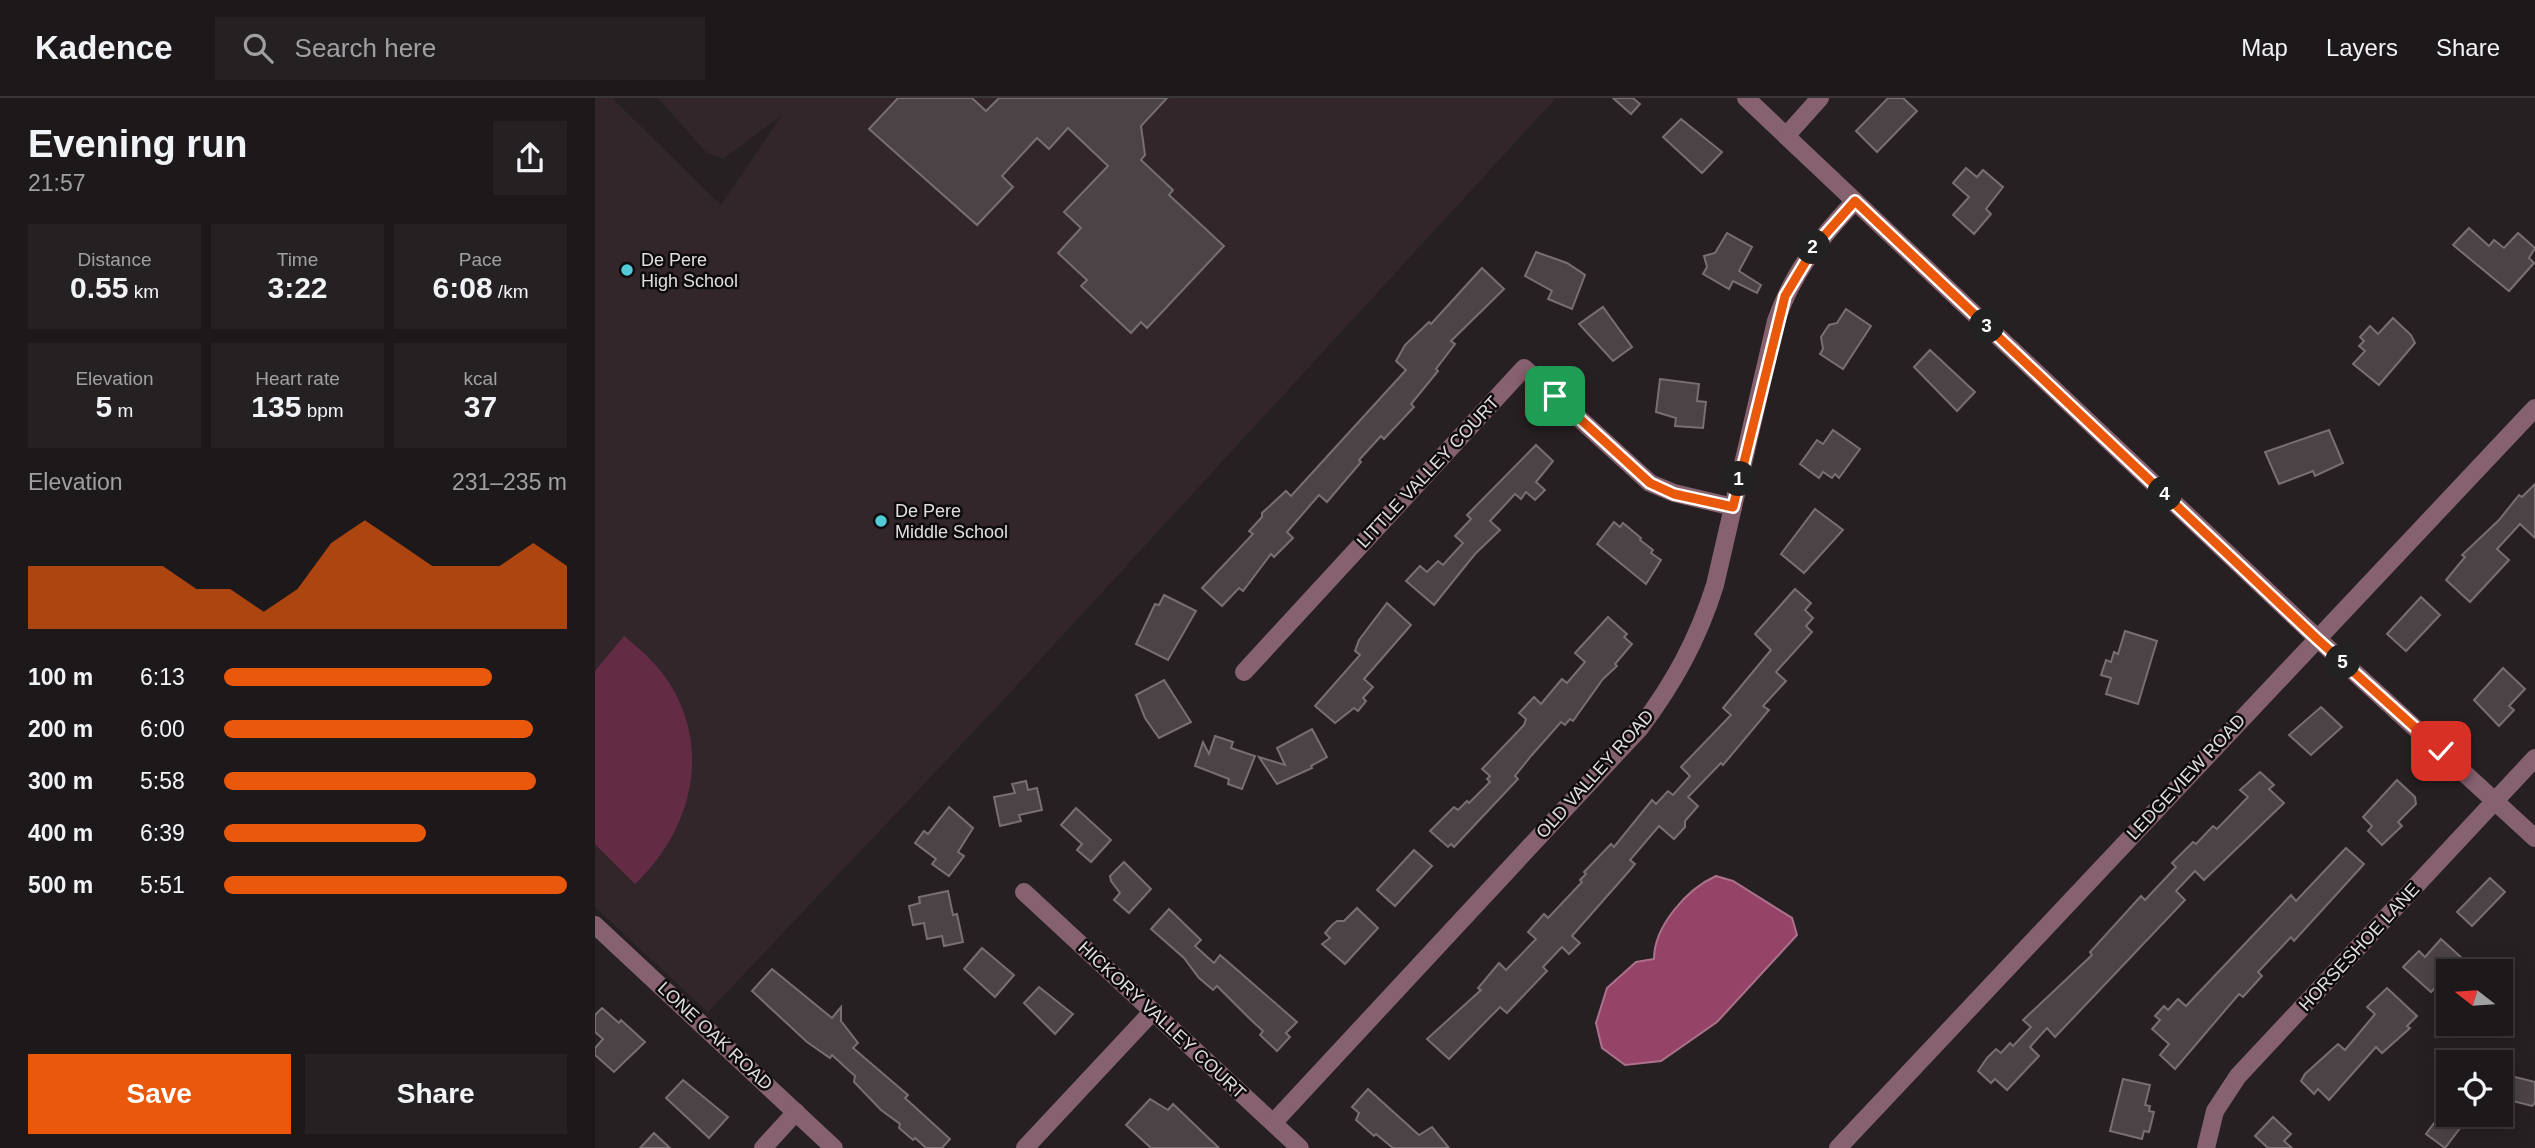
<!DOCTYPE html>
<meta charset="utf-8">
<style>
:root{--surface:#1d181a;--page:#252123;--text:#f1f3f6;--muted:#a0a0a2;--line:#3b3739;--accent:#ea580c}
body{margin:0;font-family:Arial,sans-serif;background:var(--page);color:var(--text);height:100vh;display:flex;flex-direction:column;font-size:26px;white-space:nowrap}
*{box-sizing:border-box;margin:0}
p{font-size:23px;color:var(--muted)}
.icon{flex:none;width:38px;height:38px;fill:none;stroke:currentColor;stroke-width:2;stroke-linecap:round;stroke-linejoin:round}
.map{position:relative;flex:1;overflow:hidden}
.side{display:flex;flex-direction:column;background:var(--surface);width:595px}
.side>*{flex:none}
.needle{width:46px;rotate:287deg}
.controls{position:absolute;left:1841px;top:861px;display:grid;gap:14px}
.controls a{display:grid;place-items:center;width:77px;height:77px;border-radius:0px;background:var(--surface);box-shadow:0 4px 18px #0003,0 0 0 2px var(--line);font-size:35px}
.pin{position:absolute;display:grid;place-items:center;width:60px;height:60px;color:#fff;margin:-30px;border-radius:14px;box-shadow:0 4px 10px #0006}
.km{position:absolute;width:35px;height:35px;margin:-18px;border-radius:50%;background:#222;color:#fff;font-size:19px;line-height:35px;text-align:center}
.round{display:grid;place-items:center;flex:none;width:74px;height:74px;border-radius:0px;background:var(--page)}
.head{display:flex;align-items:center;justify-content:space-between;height:119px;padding:0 28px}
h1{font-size:38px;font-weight:700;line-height:52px}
.metrics{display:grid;grid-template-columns:repeat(3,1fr);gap:10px;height:119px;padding:7px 28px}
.metrics div{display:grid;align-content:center;border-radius:0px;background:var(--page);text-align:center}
.metrics b{font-size:30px;font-weight:700}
.metrics small{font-size:19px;font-weight:400}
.metrics p{font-size:19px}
.chart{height:196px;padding:14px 28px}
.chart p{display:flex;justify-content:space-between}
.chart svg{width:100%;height:126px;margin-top:7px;fill:var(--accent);opacity:.7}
.action{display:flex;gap:14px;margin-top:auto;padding:14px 28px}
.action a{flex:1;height:80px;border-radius:0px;background:var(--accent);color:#fff;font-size:28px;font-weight:700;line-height:80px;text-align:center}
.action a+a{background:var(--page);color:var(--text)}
ul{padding:0 28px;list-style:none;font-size:23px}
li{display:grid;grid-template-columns:112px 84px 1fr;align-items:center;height:52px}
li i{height:18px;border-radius:9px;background:var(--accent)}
header{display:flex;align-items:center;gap:42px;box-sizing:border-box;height:98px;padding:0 35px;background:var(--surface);border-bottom:2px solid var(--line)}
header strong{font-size:33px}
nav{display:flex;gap:38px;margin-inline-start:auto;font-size:24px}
.search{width:490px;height:63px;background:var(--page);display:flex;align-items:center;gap:18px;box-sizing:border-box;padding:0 24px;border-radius:0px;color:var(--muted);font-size:26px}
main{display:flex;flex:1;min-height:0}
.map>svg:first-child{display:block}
</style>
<header>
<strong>Kadence</strong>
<div class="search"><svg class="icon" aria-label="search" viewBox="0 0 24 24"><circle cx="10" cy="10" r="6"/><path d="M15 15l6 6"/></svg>Search here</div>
<nav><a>Map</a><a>Layers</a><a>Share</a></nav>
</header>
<main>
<section class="side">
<div class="head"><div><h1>Evening run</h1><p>21:57</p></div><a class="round"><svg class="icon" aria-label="share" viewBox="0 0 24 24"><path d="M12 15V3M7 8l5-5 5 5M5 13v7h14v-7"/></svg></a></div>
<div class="metrics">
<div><p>Distance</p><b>0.55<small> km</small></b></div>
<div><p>Time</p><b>3:22</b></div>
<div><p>Pace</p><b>6:08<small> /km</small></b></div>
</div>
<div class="metrics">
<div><p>Elevation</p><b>5<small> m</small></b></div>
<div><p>Heart rate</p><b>135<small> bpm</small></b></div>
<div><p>kcal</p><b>37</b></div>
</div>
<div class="chart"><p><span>Elevation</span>231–235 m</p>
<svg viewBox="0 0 160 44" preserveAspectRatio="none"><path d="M0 44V22L10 22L20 22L30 22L40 22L50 30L60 30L70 38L80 30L90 14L100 6L110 14L120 22L130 22L140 22L150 14L160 22V44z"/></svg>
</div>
<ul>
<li><b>100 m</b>6:13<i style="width:78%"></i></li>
<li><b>200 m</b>6:00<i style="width:90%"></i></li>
<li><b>300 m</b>5:58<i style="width:91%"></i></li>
<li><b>400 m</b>6:39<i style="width:59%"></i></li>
<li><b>500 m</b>5:51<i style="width:100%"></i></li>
</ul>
<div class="action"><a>Save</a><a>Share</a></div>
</section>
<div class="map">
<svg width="1940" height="1050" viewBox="0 0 1940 1050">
<rect width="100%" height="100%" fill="#272022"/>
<polygon fill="#33262b" points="0,0 17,0 126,107 187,17 128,61 112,55 63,0 961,0 399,612 113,914 0,809"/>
<path fill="#642c44" d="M 29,538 C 48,554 67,570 79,593 C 116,660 93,736 40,786 L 0,746 L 0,573 Z"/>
<path fill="#954467" stroke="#ac728b" stroke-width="2" d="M 1121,778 L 1138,783 L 1197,820 L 1202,837 L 1122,924 L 1066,963 L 1030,967 L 1007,950 L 1001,925 L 1012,890 L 1041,864 L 1059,861 C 1059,828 1092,791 1121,778 Z"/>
<g fill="#4b4346" stroke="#776f72" stroke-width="2">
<polygon points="303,0 377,0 391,13 404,0 572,0 546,28 550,57 546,62 578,92 574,97 629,148 552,230 546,224 536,235 486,188 492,182 463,155 486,130 469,114 513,68 473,30 454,51 442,40 407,78 418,89 382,127 274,31"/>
<polygon points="1018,0 1038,0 1045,6 1036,16"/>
<polygon points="1293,0 1308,0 1322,13 1282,54 1261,33"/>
<polygon points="1086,21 1127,54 1107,75 1068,39"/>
<polygon points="1371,70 1382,79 1388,72 1408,89 1391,111 1396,116 1379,136 1358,117 1374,99 1358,85"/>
<polygon points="1874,130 1894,148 1899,142 1909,150 1923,135 1940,150 1934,160 1939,165 1914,193 1858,147"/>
<polygon points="1132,135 1157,149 1144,173 1166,187 1162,195 1138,183 1134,191 1108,176 1112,169 1109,158 1120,155"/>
<polygon points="941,154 972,165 990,177 977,211 953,201 957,193 930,178"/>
<polygon points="887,170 909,191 856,243 860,246 841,271 843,273 816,306 819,309 789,341 786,338 764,362 766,364 732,404 724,397 692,434 698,440 679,459 676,456 648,493 644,490 627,508 607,490 658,436 654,433 667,419 667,415 691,393 696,398 811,272 801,263 810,247 834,224 836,226"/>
<polygon points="1008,209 1037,249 1018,263 984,226"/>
<polygon points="1251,211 1276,228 1248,271 1225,256 1228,251 1226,239 1234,227 1242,225"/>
<polygon points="1798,220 1816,237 1820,245 1784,287 1758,266 1770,253 1764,248 1769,243 1765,239 1775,228 1783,236"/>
<polygon points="1335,252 1380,294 1362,313 1319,269"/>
<polygon points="1065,281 1104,286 1102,303 1111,304 1108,330 1080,328 1081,320 1061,314"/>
<polygon points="1238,332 1265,351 1244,380 1240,376 1237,380 1228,374 1224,380 1205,366 1222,342 1228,346"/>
<polygon points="1734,332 1748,365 1720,378 1718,373 1684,386 1670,354"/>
<polygon points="941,347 958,363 941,384 950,392 940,402 931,394 926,401 920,396 895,423 905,432 880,456 839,507 811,483 825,468 832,474 843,463 848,467 868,445 860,438 876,421 872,417"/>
<polygon points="1940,386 1940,440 1925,426 1902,451 1914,462 1875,504 1851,482 1870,459 1867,457 1904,422 1924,397 1927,399"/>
<polygon points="1220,411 1248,432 1209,475 1186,456"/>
<polygon points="1019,424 1025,429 1028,425 1046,440 1045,442 1058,452 1056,455 1066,462 1051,486 1002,446"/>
<polygon points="1200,491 1216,505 1210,512 1218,520 1211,528 1217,534 1181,574 1191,583 1168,608 1174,612 1128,667 1126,665 1093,699 1103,708 1090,723 1090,729 1079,741 1064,728 1035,762 1040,766 1035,772 977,838 985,845 974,856 967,849 948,869 952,873 912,915 905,909 854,961 832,941 886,892 883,890 904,865 911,872 941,841 933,834 949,816 953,820 987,784 985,782 991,776 989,774 1016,746 1019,749 1057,702 1061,706 1073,693 1078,697 1095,678 1086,669 1136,617 1128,610 1176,552 1160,536"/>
<polygon points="569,497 601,513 573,562 541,546 560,506 564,507"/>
<polygon points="1826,499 1845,517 1811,553 1792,536"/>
<polygon points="792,505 816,527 769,581 778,589 768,600 771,603 763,613 759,610 740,625 720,608 765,557 760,553 764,542"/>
<polygon points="1013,519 1032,536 1029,539 1037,546 1020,566 1022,568 1008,581 978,623 975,621 970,627 966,624 936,658 920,678 923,681 859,749 856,746 853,749 835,733 859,709 863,712 872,703 874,705 895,684 892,681 895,678 887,671 929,627 931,621 924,615 939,599 946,606 967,581 972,585 990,564 980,555"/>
<polygon points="1530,533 1562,543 1543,606 1511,596 1516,580 1506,577 1511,562 1516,564 1519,554 1523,556"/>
<polygon points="1908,570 1930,591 1914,608 1919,612 1904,628 1879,602"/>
<polygon points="569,582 596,624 564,640 550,620 541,597"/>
<polygon points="1726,609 1747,629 1716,657 1694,637"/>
<polygon points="717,631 732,659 716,668 717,670 682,686 664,659 690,667 682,650"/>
<polygon points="620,638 638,644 636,650 660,658 647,691 633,686 634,681 600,668 608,644 614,656"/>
<polygon points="1665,674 1679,687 1674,691 1689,705 1609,782 1600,773 1581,793 1590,802 1460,939 1452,930 1435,949 1444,958 1412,992 1400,981 1396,985 1383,973 1392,960 1401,951 1406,955 1415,945 1418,948 1436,929 1428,922 1497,857 1495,854 1546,798 1550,802 1581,769 1577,765 1598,744 1601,746 1618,728 1622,731 1653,699 1645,692"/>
<polygon points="1802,682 1820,699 1821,706 1803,724 1807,728 1787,747 1773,733 1777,728 1768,719"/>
<polygon points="431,683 433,692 442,690 447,712 424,717 426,723 405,728 399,699 420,695 417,686"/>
<polygon points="354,709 378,730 363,754 369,758 354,778 337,766 341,761 320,745 329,733 333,736"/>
<polygon points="481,710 516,742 496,764 482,752 487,746 466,727"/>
<polygon points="1751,750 1769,766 1699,843 1696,839 1663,874 1667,878 1648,899 1644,896 1580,971 1565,957 1574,946 1557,931 1565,922 1560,918 1569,908 1573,912 1583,901 1591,908 1696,797 1701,803"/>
<polygon points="819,752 837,768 800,808 782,792"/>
<polygon points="529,764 556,791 534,815 519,802 525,795 516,783 515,778"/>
<polygon points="1895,780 1910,794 1877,828 1862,814"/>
<polygon points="353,793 358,817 362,816 368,844 349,848 347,838 332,841 329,825 318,827 314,808 325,805 324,799"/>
<polygon points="762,810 783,830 750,866 727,846 735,840 730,835 737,827 742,823 749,823"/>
<polygon points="574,811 606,842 600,848 619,865 625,857 702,924 691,935 695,939 682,953 665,937 668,933 655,921 622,888 618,892 604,880 589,860 556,831"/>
<polygon points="1846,841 1868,861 1836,894 1808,869 1824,853 1830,859"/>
<polygon points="387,850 419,877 400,899 369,871"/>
<polygon points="177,871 237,920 246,909 246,923 263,945 258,950 313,997 310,1000 355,1041 347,1050 331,1050 320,1040 318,1042 304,1030 305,1026 286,1012 259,984 260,978 237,957 235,960 212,944 157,893"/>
<polygon points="444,889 478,916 460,936 429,905"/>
<polygon points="1792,890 1822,918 1812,928 1815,930 1787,955 1781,949 1734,1002 1723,991 1719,996 1706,983 1710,976 1743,946 1750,952 1780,916 1772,909"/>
<polygon points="7,910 24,925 26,922 50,944 19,974 0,957 0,950 8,941 0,934 0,917"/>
<polygon points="1916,978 1940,984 1940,1005 1937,1008 1910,1001"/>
<polygon points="1528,981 1555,987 1550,1007 1555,1008 1554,1013 1559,1014 1554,1034 1549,1033 1547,1041 1515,1033"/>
<polygon points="88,982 133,1019 114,1040 71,1000"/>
<polygon points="773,991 824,1037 837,1029 854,1050 798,1050 781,1036 779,1038 761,1022 764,1015 757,1009"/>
<polygon points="555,1001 573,1012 578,1006 624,1050 556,1050 531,1027"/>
<polygon points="1845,1017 1875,1017 1850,1050 1831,1036"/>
<polygon points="1678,1019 1696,1036 1689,1043 1697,1050 1673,1050 1660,1038"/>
<polygon points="59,1035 75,1050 45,1050"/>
</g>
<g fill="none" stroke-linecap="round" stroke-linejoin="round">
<g stroke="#86616f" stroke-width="18">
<polyline points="1151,0 1722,540 1940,740"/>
<polyline points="1191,38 1225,0"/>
<polyline points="649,574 929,270 1055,385 1079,395 1138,409"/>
<polyline points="429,794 705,1050"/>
<polyline points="0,827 239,1050"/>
<path d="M 678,1025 L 1045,630 C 1079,585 1103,541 1120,487 L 1181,223 C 1198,174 1225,140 1260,103"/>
<polyline points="168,1050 201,1014"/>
<polyline points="430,1050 558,913"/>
<polyline points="1243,1050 1940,310"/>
<polyline points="1611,1050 1620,1013 1643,978 1940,660"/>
</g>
</g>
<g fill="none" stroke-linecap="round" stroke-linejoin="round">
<g stroke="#fff" stroke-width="14">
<polyline id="route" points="960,298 1055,385 1079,396 1138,409 1190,198 1220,148 1260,103 1721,540 1846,653"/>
</g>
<use href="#route" stroke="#ea580c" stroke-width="9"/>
</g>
<g fill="#52cbd8" stroke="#0d0b0c" stroke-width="2.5">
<circle cx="32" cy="172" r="7"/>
<circle cx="286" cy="423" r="7"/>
</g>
<g text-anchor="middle" stroke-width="5" stroke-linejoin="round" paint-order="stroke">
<g font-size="18" fill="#e2dedf" stroke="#0d0b0c" text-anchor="start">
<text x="46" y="168">De Pere<tspan x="46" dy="21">High School</tspan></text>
<text x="300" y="419">De Pere<tspan x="300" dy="21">Middle School</tspan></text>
</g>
<g font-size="18" fill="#e2dedf" stroke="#0d0b0c">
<text transform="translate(833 374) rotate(-47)" y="6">LITTLE VALLEY COURT</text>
<text transform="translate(1000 676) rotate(-48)" y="6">OLD VALLEY ROAD</text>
<text transform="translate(1591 679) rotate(-47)" y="6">LEDGEVIEW ROAD</text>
<text transform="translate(1764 849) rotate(-47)" y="6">HORSESHOE LANE</text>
<text transform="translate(567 922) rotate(43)" y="6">HICKORY VALLEY COURT</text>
<text transform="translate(120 938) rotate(43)" y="6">LONE OAK ROAD</text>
</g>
</g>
</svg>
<div class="controls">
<a><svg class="needle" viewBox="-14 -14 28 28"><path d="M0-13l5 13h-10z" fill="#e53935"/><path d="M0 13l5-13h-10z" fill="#a0a0a2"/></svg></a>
<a><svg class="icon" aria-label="locate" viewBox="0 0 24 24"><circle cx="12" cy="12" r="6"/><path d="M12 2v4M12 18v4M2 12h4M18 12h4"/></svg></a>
</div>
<div class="pin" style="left:960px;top:298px;background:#1e9e55"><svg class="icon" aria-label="arrive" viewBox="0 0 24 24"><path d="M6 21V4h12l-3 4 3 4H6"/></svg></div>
<div class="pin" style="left:1846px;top:653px;background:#d93025"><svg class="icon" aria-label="check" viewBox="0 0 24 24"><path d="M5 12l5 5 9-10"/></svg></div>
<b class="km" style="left:1144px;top:381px">1</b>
<b class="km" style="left:1218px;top:149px">2</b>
<b class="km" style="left:1392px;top:228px">3</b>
<b class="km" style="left:1570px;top:396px">4</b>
<b class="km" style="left:1748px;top:564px">5</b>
</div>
</main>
